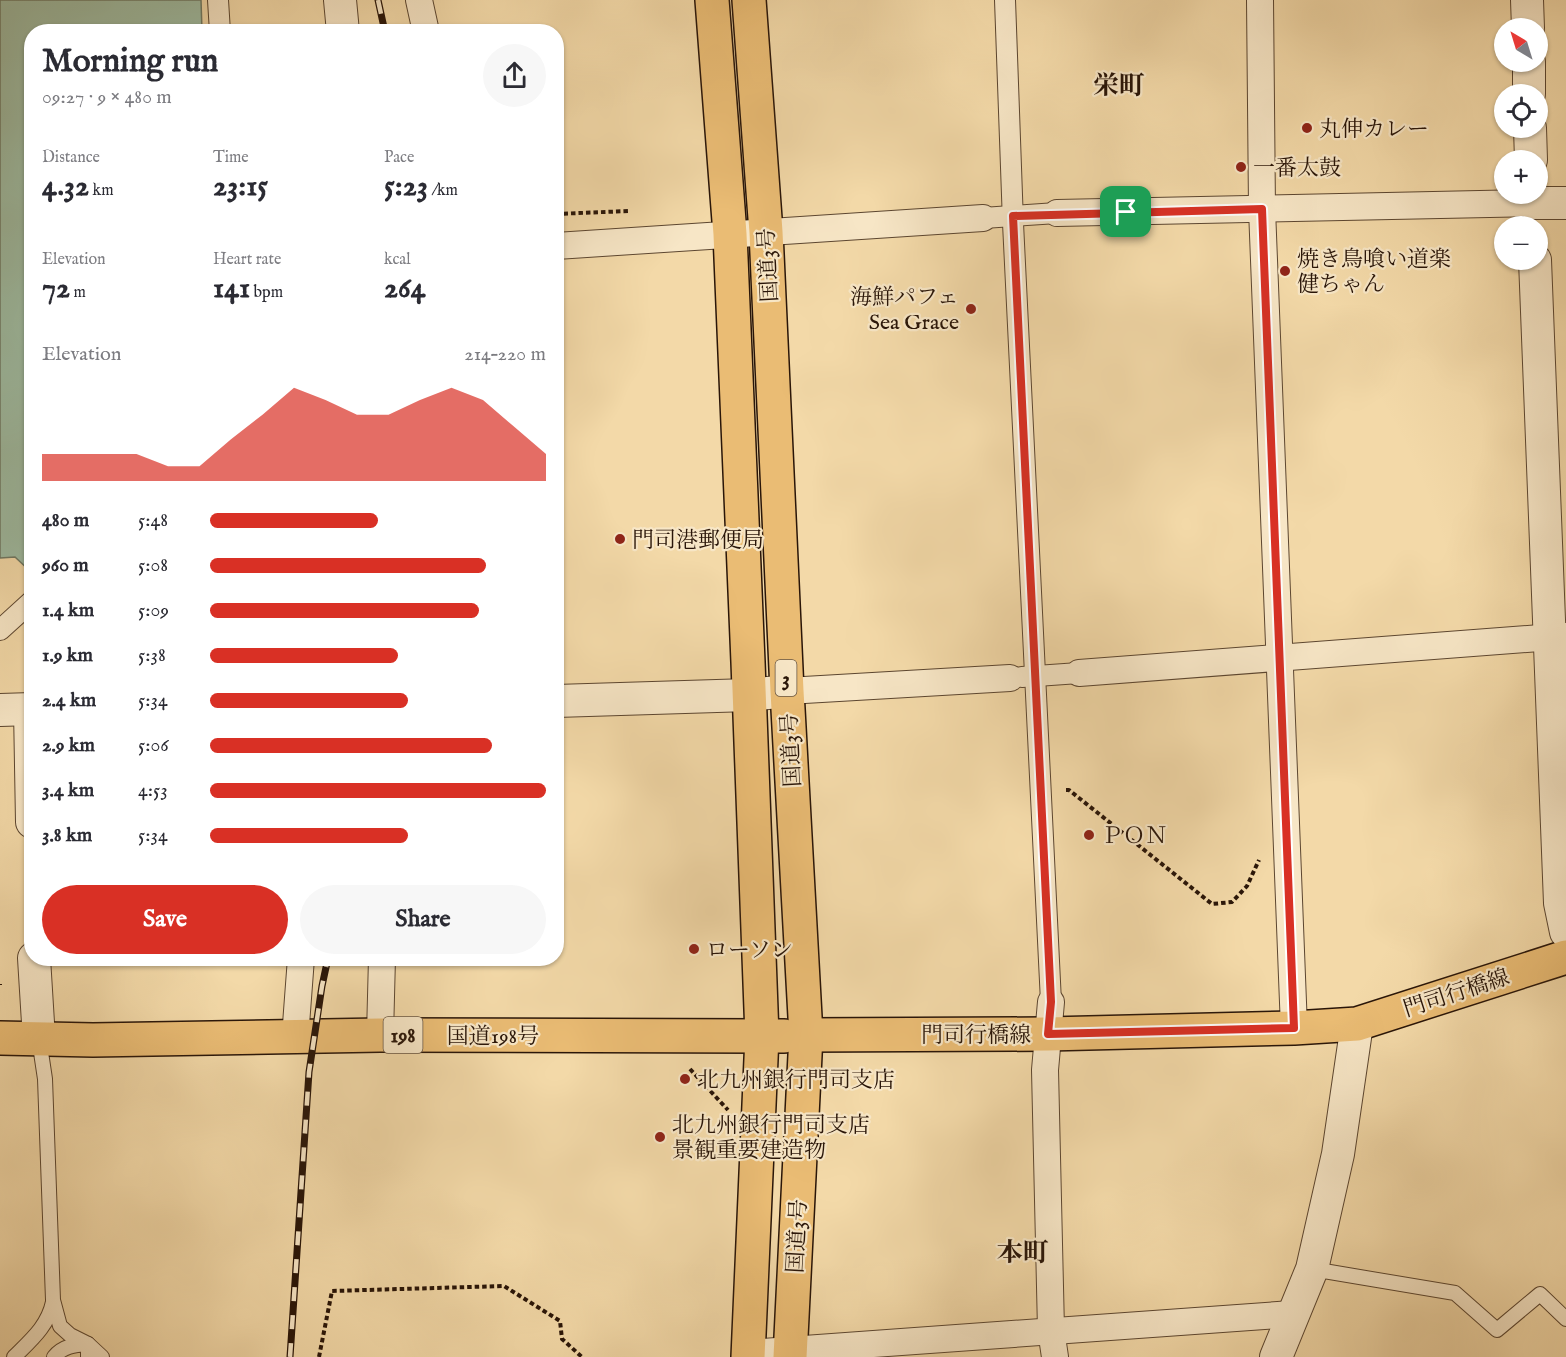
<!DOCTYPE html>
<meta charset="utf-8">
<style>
:root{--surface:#fff;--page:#f7f7f7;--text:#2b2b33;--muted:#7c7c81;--accent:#d93025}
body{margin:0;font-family:"IM FELL English","Noto Serif JP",serif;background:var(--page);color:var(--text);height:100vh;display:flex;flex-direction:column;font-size:22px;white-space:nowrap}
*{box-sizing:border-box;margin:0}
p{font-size:20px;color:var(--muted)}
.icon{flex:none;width:33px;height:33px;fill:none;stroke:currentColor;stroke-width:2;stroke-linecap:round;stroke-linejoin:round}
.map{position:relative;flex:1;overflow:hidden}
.drawer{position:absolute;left:24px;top:24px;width:540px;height:942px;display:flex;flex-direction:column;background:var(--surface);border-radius:24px;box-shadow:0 2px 4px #0004}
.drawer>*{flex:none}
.needle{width:39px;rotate:322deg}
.controls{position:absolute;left:1494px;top:18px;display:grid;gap:12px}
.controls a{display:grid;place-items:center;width:54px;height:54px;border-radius:50%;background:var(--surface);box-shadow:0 2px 4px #0004;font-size:30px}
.pin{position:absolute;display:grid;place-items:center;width:51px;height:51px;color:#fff;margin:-26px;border-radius:12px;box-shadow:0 3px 9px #0006}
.round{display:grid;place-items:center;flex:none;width:63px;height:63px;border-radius:32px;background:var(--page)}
.head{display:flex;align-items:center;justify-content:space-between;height:102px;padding:0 18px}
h1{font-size:33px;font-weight:700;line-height:45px}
.metrics{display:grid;grid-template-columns:repeat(3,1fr);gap:9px;height:102px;padding:6px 18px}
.metrics div{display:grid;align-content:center}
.metrics b{font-size:30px;font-weight:700}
.metrics small{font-size:16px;font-weight:400}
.metrics p{font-size:16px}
.chart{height:168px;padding:12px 18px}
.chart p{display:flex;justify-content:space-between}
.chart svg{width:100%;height:108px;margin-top:6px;fill:var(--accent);opacity:.7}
.cta{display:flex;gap:12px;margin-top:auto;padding:12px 18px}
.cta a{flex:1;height:69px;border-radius:36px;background:var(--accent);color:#fff;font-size:24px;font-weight:700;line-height:69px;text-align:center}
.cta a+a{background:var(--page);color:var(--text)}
ul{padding:0 18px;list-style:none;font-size:20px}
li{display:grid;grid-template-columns:96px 72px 1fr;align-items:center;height:45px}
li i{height:15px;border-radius:8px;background:var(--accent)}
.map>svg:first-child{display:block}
</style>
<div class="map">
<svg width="1566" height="1357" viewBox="0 0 1566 1357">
<rect width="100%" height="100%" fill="#f3d9a8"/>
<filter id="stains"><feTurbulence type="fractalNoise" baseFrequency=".00333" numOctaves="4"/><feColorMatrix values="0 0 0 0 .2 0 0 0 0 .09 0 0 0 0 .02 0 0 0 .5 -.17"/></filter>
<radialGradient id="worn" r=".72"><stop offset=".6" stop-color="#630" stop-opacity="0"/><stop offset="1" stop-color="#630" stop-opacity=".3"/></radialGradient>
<polygon fill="#9dbba2" stroke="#6f7964" stroke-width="1.5" points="0,0 201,0 202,31 32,32 31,572 15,557 0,558"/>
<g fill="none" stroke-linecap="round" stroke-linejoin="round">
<g stroke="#5c4630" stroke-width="16">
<g id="service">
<polyline points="39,1039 45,1079 53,1300 60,1326 70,1335 88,1344 102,1357"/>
<polyline points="1312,1269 1455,1293 1497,1330 1540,1294 1566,1319"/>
<path d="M 14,1357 C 31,1340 48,1326 53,1302"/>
<path d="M 54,1357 C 63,1346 74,1345 88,1344 L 88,1357"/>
</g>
</g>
<g stroke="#5c4630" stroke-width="22">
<g id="pedestrian">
<polyline points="218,0 220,32"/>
<polyline points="1005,0 1013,223 1051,1002"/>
<polyline points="983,218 1057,213"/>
<polyline points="0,630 32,601"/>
<polyline points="1022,677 1079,673"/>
</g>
</g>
<g stroke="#5c4630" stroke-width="28">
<g id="minor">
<polyline points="419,0 426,32"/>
<polyline points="1260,0 1262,209 1294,1028"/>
<polyline points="1057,213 1532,203"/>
<polyline points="556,246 983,218"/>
<polyline points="1079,673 1566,636"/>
<polyline points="787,691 1010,678"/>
<polyline points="1051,1002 1045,1070 1051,1330 1055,1357"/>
<polyline points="380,1035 382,958"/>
<polyline points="295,1038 301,958"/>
<polyline points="748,1353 1292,1314"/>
</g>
</g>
<g stroke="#5c4630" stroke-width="34">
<g id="tertiary">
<polyline points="340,0 343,32"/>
<polyline points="1527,0 1528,28"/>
<polyline points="1529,62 1529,94"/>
<polyline points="1530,128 1531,160"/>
<polyline points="1532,203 1566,203"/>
<polyline points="1535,260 1560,903 1566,932"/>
<polyline points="556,701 749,695 787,691"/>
<polyline points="30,709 32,822"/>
<polyline points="0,710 32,709"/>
<polyline points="34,958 39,1039"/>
<polyline points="1276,1357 1312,1269 1338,1154 1357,1024"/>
</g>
</g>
<g stroke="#291508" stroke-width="36">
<polyline id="primary" points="806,1035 1048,1034 1294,1028 1357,1024 1566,957"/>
</g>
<g stroke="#291508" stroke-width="36">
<g id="trunk">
<polyline points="712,0 730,234 748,662 762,1036 748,1357"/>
<polyline points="749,0 766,232 787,691 806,1035 790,1357"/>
<polyline points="0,1038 93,1040 380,1035 784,1036"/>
</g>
</g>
<g stroke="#291508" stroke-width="4" stroke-dasharray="4.5 3" stroke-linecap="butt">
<polyline points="556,214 628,211"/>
<polyline points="1066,790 1069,790 1212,904 1232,902 1247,886 1259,860"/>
<polyline points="0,984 0,985"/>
<polyline points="690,1069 728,1110"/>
<polyline points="319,1357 332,1291 504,1286 560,1321 562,1339 582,1357"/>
</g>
<use href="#service" stroke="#f7e6c6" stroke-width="14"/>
<use href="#pedestrian" stroke="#f7e6c6" stroke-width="20"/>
<use href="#minor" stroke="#f7e6c6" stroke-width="26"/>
<use href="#tertiary" stroke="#f7e6c6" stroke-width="32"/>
<use href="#primary" stroke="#eabc74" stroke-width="33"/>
<use href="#trunk" stroke="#eabc74" stroke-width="33"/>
<g stroke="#291508" stroke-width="7">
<g id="rail">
<polyline points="378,0 385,32"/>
<polyline points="290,1357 309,1072 322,986 328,958"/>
</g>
</g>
<use href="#rail" stroke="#f7e6c6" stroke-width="4.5" stroke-dasharray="14" stroke-linecap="butt"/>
</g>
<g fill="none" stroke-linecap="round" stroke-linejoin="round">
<g stroke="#fff" stroke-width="12">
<polygon id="route" points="1262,209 1294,1028 1048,1034 1051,1002 1013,216"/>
</g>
<use href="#route" stroke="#d93025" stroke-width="8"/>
</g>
<g fill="#8f2418" stroke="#f7e6c6" stroke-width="2">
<circle cx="1307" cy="128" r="6"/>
<circle cx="1241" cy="167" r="6"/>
<circle cx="1285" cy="271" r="6"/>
<circle cx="971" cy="309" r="6"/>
<circle cx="620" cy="539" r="6"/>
<circle cx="1089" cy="835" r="6"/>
<circle cx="694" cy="949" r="6"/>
<circle cx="685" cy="1079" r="6"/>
<circle cx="660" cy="1137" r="6"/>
</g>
<g text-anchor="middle" stroke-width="4.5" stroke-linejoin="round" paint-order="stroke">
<g fill="#f7e6c6" stroke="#675441" stroke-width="1.5">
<rect x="775.5" y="660" width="21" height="36" rx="4.5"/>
<rect x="383.5" y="1017" width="39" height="36" rx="4.5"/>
</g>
<g font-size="21" font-weight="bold" fill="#291508">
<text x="786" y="685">3</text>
<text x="403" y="1042">198</text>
</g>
<g font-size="22" fill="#291508" stroke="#f7e6c6" text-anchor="start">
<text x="1319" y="136">丸伸カレー</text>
<text x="1253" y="175">一番太鼓</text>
<text x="1297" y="266">焼き鳥喰い道楽<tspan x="1297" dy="25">健ちゃん</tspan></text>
<text x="959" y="304" text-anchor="end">海鮮パフェ<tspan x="959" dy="25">Sea Grace</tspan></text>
<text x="632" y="547">門司港郵便局</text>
<text x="1101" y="843">ＰＯＮ</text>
<text x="706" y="957">ローソン</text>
<text x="697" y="1087">北九州銀行門司支店</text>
<text x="672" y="1132">北九州銀行門司支店<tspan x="672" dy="25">景観重要建造物</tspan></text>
</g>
<g font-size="22" fill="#291508" stroke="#f7e6c6">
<text transform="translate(767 265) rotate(-93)" y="8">国道3号</text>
<text transform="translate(790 750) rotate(-93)" y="8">国道3号</text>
<text transform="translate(1456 992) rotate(-18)" y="8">門司行橋線</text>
<text x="976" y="1042">門司行橋線</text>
<text x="493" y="1043">国道198号</text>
<text transform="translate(796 1236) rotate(-87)" y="8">国道3号</text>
</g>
<g font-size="26" font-weight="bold" fill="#291508" stroke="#f7e6c6">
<text x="1119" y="94">栄町</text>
<text x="1023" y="1261">本町</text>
</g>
</g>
<rect width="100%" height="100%" filter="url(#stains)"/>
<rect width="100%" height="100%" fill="url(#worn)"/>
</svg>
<div class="controls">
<a><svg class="needle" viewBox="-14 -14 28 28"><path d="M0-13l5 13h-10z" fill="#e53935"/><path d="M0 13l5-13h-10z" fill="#7c7c81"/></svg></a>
<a><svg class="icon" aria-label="locate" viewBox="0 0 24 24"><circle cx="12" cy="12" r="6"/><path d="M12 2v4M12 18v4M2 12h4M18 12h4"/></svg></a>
<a>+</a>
<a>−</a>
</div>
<div class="pin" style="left:1126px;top:212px;background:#1e9e55"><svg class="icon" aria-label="arrive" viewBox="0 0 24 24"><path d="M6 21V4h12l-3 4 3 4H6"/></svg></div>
<section class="drawer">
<div class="head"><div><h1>Morning run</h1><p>09:27 · 9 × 480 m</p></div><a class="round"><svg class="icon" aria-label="share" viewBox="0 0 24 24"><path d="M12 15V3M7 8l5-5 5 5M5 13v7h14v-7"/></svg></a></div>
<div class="metrics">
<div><p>Distance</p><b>4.32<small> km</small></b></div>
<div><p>Time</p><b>23:15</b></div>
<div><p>Pace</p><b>5:23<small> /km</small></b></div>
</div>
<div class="metrics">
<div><p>Elevation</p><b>72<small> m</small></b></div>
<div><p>Heart rate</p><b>141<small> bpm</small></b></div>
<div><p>kcal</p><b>264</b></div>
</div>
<div class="chart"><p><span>Elevation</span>214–220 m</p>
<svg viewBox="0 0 160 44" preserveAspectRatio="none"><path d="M0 44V33L10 33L20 33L30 33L40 38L50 38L60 27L70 17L80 6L90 11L100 17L110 17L120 11L130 6L140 11L150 22L160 33V44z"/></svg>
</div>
<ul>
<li><b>480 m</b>5:48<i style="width:50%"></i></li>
<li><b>960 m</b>5:08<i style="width:82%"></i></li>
<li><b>1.4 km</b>5:09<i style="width:80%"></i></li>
<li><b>1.9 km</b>5:38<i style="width:56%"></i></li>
<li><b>2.4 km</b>5:34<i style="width:59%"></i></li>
<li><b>2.9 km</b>5:06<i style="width:84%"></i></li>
<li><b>3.4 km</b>4:53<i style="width:100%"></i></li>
<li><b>3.8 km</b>5:34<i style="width:59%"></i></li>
</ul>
<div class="cta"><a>Save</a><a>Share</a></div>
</section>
</div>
